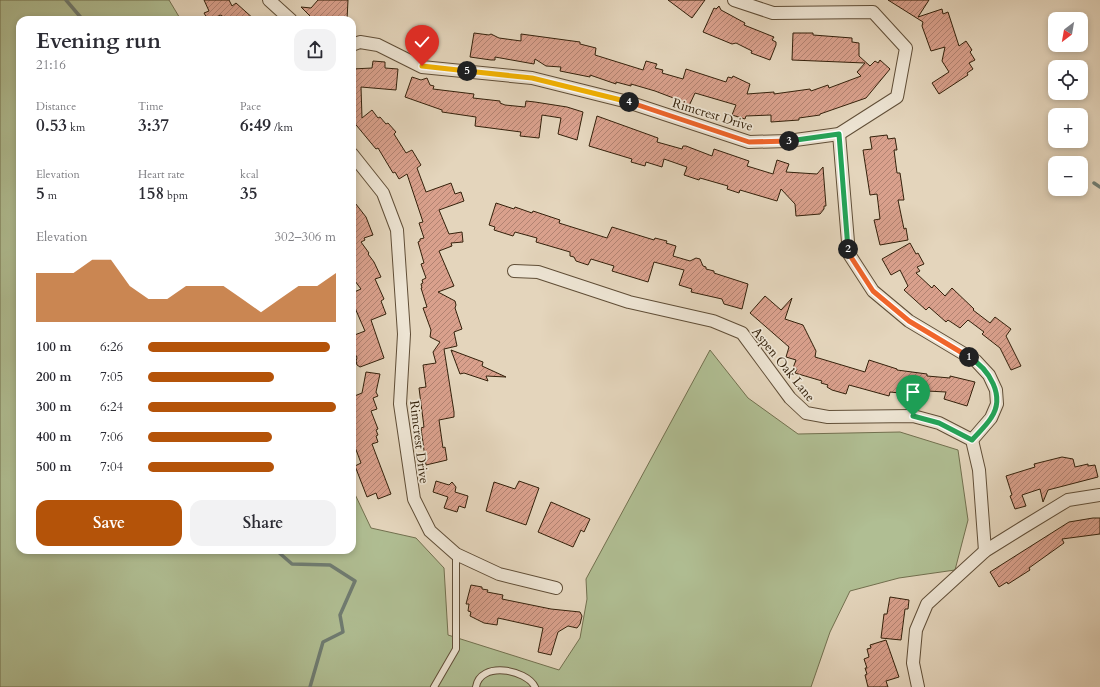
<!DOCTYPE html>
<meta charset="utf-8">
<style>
:root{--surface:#fff;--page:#f2f2f3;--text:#2b2b33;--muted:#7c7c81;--accent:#b45309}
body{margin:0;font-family:Cardo,serif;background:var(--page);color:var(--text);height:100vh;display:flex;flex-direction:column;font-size:15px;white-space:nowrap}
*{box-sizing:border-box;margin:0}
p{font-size:13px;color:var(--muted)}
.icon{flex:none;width:22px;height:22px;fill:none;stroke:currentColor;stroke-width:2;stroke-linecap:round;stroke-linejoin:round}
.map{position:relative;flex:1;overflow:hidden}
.sheet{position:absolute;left:16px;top:16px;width:340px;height:538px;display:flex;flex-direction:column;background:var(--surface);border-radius:12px;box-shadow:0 2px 6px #0003}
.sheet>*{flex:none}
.needle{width:26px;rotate:211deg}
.controls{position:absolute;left:1048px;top:12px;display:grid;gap:8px}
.controls a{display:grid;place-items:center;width:40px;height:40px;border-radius:8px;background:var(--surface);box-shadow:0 2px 6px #0003;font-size:20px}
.pin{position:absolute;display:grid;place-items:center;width:34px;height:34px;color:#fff;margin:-41px -17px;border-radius:50% 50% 50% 0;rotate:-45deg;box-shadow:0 0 4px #0007}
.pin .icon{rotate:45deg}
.km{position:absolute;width:20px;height:20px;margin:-10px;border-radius:50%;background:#222;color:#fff;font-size:11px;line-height:20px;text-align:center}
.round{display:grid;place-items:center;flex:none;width:42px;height:42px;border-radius:12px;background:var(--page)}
.headline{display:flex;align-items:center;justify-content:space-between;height:68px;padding:0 20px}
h1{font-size:22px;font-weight:600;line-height:30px}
.metrics{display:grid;grid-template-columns:repeat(3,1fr);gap:6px;height:68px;padding:4px 20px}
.metrics div{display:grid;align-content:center}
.metrics b{font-size:17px;font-weight:600}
.metrics small{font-size:11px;font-weight:400}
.metrics p{font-size:11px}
.chart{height:112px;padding:8px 20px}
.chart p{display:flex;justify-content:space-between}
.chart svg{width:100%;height:72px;margin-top:4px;fill:var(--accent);opacity:.7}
.button{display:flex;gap:8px;margin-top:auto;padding:8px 20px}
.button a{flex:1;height:46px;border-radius:12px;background:var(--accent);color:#fff;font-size:16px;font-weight:600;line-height:46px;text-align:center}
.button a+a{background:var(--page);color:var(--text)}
ul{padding:0 20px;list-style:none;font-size:13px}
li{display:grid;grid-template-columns:64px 48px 1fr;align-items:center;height:30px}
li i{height:10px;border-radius:5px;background:var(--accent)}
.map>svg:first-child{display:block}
</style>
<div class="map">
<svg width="1100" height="687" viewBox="0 0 1100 687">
<defs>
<pattern id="building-hatch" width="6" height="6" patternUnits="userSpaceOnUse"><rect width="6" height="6" fill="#d9a08c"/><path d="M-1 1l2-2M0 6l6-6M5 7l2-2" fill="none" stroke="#b18271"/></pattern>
</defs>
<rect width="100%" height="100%" fill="#e4d5bc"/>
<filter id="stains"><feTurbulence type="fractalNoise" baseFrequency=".005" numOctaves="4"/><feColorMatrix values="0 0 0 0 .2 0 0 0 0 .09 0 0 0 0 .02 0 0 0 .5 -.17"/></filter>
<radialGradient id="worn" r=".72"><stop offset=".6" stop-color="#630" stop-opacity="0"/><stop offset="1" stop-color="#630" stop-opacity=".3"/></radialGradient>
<polygon fill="#b0be93" stroke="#72704f" points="0,0 169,0 181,20 20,20 20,550 352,550 352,488 371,528 416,538 444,568 448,635 559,670 580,638 587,599 586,579 710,350 748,398 798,434 900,432 958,450 968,520 955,570 899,578 850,591 830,632 811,687 0,687"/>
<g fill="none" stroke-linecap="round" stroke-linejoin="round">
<g stroke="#6f7c72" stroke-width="3.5">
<polyline points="66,0 83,20"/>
<polyline points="1094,183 1100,187"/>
<polyline points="276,550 292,564 330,565 355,581 340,615 343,632 323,642 310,687"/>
</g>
</g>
<g fill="url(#building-hatch)" stroke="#34210b">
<polygon points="204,0 229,0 232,6 236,3 255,20 227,20 221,15 208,20 204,13 209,11"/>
<polygon points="318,0 348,0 347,20 314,20 301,7 311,8"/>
<polygon points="668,0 705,0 692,18"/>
<polygon points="888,0 929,0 918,17 942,9 943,14 948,12 959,46 966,41 972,50 970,52 975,60 969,63 973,69 967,73 968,75 939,94 932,83 949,72 942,61 945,47 931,51 922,26 923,22"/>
<polygon points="719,6 721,10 745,23 744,25 774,37 772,40 776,42 776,45 770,60 751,53 752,51 736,43 732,44 703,32 714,8 716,9"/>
<polygon points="474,33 489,35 491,34 499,38 521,41 521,34 580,42 580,44 596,48 595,55 643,70 646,61 657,64 655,68 663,70 662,73 683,79 686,69 726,82 728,77 732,78 733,76 750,84 747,94 774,92 774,94 810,89 811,91 828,85 829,88 861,76 857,72 865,63 792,60 793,33 813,33 813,35 852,38 852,42 859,43 859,56 870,66 875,61 878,63 880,60 890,69 866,98 820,114 820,115 799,118 799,120 771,122 771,115 746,116 745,119 732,115 736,105 695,93 689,106 675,102 676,99 655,91 631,84 631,86 616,82 616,84 590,75 590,77 560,71 561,67 546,66 535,59 534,64 495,57 495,60 491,60 470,57"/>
<polygon points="373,61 385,62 385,68 398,69 396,90 361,87 362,118 372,110 378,118 380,117 386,124 388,123 396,132 394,134 406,153 412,150 421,165 417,168 426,192 451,183 455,194 461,192 464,201 439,210 449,234 462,232 463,242 451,243 452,246 439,251 454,286 438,292 455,301 456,305 455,308 462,329 454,332 457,346 444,349 454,412 454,417 439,420 443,448 445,447 447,460 426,465 421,428 424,427 419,388 426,387 423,365 436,363 433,352 440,342 430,337 431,330 423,308 427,307 421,288 422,288 421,284 423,283 422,280 426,278 421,264 424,263 418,242 420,241 420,239 424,238 419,223 423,222 407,174 399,179 395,172 393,173 378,148 376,149 352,120 352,69 372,68"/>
<polygon points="412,77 421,80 427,78 430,85 434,86 433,89 474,94 473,98 500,101 500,103 505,105 525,107 526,101 535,102 567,107 583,112 577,140 558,134 561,118 542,115 539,138 520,136 521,132 475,126 476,117 442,112 442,110 405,97"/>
<polygon points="597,116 658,138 657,142 682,149 683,146 686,146 712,156 714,149 749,161 747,166 773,174 777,160 789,164 786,172 817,174 823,167 826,206 824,206 824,209 820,214 796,216 795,204 781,189 777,201 740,190 739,193 727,189 728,186 700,178 699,180 684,175 687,167 664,159 662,167 646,162 645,166 631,162 632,159 589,146"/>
<polygon points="887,135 888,139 895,138 897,150 894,150 897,173 900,173 904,200 898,200 904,229 906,228 908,240 880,245 874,220 880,219 877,194 870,195 863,150 872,149 870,137"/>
<polygon points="352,199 366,217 373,235 364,238 365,240 361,242 369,253 368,254 374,262 381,277 375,279 384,299 381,301 386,314 371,320 384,358 360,367 357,365 356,361 357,358 352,346 352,336 365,331 352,301 352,293 361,289 352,277"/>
<polygon points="496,203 514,209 515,207 532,213 533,211 560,220 559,223 607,238 612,227 654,240 655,238 667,241 666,243 676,246 673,256 690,261 696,258 700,259 703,266 706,267 706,269 714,271 714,273 748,284 742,309 724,304 722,299 691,292 692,289 679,285 684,270 654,262 648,282 612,271 614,266 591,259 588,265 576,261 574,257 570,256 570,252 536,242 537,238 515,232 513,236 494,230 495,227 489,225"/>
<polygon points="910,243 916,254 918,253 924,264 917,267 920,271 916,273 932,288 934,285 945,296 952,288 974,309 973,310 990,323 995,317 1011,329 1006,336 1021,366 1011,370 1000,348 982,334 984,332 968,320 960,328 948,320 946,322 929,307 926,310 904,290 908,286 900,270 891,275 882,259"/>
<polygon points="765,296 781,310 792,298 785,319 803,325 816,351 815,357 865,372 869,360 897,369 897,370 927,374 927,376 950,378 950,376 975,382 967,406 944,399 946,392 927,391 927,393 919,393 919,395 890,392 889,396 849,385 846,394 832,390 827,387 828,385 821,383 822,381 795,373 797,369 793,368 796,360 786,357 789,347 750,313"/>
<polygon points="451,350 483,362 482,366 506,377 486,376 488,381 464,373 460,374"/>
<polygon points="366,372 380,374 376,392 378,396 373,398 377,409 371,411 378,429 376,430 378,435 376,436 378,442 372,444 391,494 378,499 376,493 367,497 355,466 361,463 352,439 352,397 362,393"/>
<polygon points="1062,457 1073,459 1075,467 1088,464 1088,466 1095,465 1098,477 1048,490 1043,502 1040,489 1022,495 1026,506 1015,509 1010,496 1012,495 1006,476 1035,467 1034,464"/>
<polygon points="436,481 449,485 452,482 456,487 455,492 468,496 465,508 459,506 457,512 444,508 448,497 433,492"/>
<polygon points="519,481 539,488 526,525 486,511 494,482 515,489"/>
<polygon points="551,502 590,519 584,532 581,530 573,547 538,532"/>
<polygon points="1093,518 1100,518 1100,534 1062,539 1064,543 1029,568 1030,570 1008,584 1007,582 999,587 990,572 1069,522"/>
<polygon points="471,585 482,587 482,589 488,590 487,592 503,595 502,599 551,609 580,612 582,616 580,624 577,628 568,626 558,632 551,655 538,652 543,628 498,618 497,625 484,623 470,616 471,612 468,611 469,604 466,604"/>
<polygon points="890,597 909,600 908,609 905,609 901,640 881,638 884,614 887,614"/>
<polygon points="886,640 899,677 886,681 888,687 868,687 865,675 867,674 865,668 867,668 864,659 869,657 867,649 871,648 870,645"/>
</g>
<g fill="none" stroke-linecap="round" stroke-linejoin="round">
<g stroke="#604e37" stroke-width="8">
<g id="service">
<polyline points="434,687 456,649 456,554"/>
<path d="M 476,687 C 480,661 526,669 535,687"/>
</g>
</g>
<g stroke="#604e37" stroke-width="14">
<g id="minor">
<polyline points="269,0 291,20"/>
<polyline points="352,45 360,42 378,45 422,67 532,78 628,102 749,142 788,141 839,134 897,97 906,48 873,12 773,13 734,0"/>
<polyline points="839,134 849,254 873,291 909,321 976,361 989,375 996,390 997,404 991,418 972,440"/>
<polyline points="352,154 383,193 397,230 404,334 400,404 414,499 430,531 456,554 499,574 556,588"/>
<polyline points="514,271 538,272 629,302 713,321 742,333 790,398 806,413 828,417 913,416 939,423 972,440 979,470 985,551"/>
<polyline points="918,687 913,663 916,630 927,604 985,551 1022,528 1068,500 1100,495"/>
</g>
</g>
<use href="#service" stroke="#ede4d3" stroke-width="6"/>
<use href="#minor" stroke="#ede4d3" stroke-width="12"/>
</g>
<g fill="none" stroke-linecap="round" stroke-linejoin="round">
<g stroke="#fff" stroke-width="8">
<path id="split-1" d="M 913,416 L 939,423 L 972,440 C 978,433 986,426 991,418 C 1006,396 989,369 969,357"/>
</g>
<g stroke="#fff" stroke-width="8">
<polyline id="split-2" points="848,249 849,254 873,291 909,321 969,357"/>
</g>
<g stroke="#fff" stroke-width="8">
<polyline id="split-3" points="789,141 839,134 848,249"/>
</g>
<g stroke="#fff" stroke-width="8">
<polyline id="split-4" points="629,102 749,142 789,141"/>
</g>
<g stroke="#fff" stroke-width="8">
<polyline id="split-5" points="467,71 532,78 629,102"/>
</g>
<g stroke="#fff" stroke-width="8">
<polyline id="split-6" points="422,66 467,71"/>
</g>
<use href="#split-1" stroke="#22a559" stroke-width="5"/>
<use href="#split-2" stroke="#f0652b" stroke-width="5"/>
<use href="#split-3" stroke="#22a559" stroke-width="5"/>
<use href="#split-4" stroke="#f0652b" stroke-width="5"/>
<use href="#split-5" stroke="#f5b400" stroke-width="5"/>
<use href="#split-6" stroke="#f5b400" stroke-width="5"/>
</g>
<g text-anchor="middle" stroke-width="3.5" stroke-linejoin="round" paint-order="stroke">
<g font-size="13" fill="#34210b" stroke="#ede4d3">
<text transform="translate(713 114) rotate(17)" y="5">Rimcrest Drive</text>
<text transform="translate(784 364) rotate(51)" y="5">Aspen Oak Lane</text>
<text transform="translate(420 442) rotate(83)" y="5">Rimcrest Drive</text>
</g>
</g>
<rect width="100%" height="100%" filter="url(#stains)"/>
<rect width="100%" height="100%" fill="url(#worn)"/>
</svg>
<div class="controls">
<a><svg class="needle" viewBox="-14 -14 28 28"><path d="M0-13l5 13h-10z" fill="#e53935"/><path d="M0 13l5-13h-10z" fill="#7c7c81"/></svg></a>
<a><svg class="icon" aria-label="locate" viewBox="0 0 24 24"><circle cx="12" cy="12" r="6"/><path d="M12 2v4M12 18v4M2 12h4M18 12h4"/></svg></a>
<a>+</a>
<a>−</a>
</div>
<div class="pin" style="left:913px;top:416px;background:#1e9e55"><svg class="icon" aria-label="arrive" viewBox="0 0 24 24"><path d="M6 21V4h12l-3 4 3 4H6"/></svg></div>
<div class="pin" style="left:422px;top:66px;background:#d93025"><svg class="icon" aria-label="check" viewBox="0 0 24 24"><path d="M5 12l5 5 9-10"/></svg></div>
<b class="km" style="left:969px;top:357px">1</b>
<b class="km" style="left:848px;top:249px">2</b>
<b class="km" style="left:789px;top:141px">3</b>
<b class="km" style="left:629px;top:102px">4</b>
<b class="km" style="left:467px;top:71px">5</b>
<section class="sheet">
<div class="headline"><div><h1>Evening run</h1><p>21:16</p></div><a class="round"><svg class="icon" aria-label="share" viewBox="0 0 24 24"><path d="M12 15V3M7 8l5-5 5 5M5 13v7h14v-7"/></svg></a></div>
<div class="metrics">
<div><p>Distance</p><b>0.53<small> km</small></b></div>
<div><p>Time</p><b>3:37</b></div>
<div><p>Pace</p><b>6:49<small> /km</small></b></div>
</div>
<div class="metrics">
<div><p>Elevation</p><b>5<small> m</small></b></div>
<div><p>Heart rate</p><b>158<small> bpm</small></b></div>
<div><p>kcal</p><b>35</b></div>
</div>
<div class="chart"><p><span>Elevation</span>302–306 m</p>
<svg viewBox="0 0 160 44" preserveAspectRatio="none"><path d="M0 44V14L10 14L20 14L30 6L40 6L50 22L60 30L70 30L80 22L90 22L100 22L110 30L120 38L130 30L140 22L150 22L160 14V44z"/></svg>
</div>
<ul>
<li><b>100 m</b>6:26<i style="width:97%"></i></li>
<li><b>200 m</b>7:05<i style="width:67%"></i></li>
<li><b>300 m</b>6:24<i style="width:100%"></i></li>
<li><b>400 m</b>7:06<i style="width:66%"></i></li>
<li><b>500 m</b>7:04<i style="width:67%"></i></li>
</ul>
<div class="button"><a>Save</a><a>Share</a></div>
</section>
</div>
